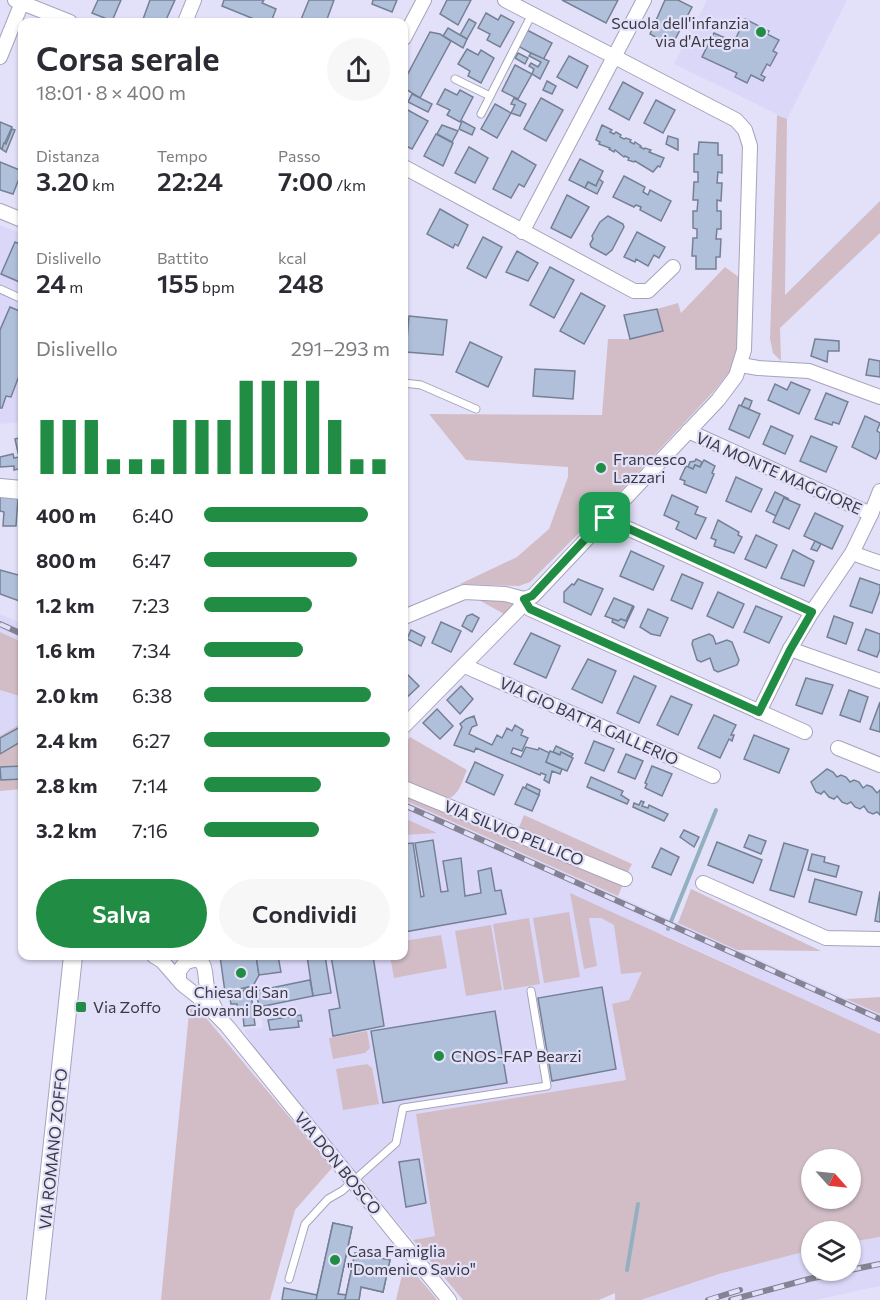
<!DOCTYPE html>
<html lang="it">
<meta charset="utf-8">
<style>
:root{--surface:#fff;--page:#f7f7f7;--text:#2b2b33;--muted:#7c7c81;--accent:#218c43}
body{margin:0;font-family:Commissioner,sans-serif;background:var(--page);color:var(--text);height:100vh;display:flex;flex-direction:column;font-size:22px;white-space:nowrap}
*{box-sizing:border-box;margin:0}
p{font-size:20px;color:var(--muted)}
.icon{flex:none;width:33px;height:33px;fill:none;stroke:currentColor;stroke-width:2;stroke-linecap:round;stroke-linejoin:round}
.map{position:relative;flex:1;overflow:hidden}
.panel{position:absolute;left:18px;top:18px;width:390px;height:942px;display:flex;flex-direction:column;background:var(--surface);border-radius:12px;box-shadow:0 2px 4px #0004}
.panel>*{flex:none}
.needle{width:39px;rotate:117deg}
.fabs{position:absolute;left:801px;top:1149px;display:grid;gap:12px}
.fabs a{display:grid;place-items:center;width:60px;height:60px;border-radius:50%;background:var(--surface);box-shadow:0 2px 4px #0004;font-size:30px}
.pin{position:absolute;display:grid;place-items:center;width:51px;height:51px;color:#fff;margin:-26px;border-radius:12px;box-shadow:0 3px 9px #0006}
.round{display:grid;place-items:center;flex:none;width:63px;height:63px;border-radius:32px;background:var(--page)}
.overview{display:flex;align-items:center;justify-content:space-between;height:102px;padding:0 18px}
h1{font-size:33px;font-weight:600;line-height:45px}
.stats{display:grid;grid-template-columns:repeat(3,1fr);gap:9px;height:102px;padding:6px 18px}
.stats div{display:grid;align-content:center}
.stats b{font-size:26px;font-weight:600}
.stats small{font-size:16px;font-weight:400}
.stats p{font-size:16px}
.chart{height:168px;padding:12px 18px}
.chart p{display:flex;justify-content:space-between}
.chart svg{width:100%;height:108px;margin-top:6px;stroke:var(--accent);stroke-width:6}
.button{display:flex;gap:12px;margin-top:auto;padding:12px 18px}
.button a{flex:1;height:69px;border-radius:36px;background:var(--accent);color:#fff;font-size:24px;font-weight:600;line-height:69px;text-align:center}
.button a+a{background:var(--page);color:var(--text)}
ul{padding:0 18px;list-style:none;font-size:20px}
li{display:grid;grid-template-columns:96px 72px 1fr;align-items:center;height:45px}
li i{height:15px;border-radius:8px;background:var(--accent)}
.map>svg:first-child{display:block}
</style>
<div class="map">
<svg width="880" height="1300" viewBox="0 0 880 1300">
<rect width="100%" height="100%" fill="#e3e1fa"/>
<g fill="#dbd7f8">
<polygon points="707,0 847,0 787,119 674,64"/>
<polygon points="0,225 22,234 22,422 0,424"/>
<polygon points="0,614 22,624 22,642 0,632"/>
<polygon points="0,690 22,698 22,723 0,736"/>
<polygon points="404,800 880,1014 880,1034 660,933 629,1001 612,1004 626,1080 416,1114 435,1236 413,1240 373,1194 257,1052 244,1030 263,1027 256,991 259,975 256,956 404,956"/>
<polygon points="880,1237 880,1286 815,1300 641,1300 719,1274 811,1250 812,1270 850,1270 851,1242"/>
</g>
<g fill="#d2bdc7" fill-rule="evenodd">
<polygon points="777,115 787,119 785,295 880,201 880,233 780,328 781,361 773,353 770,339"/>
<polygon points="725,267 740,278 741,343 737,362 715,390 613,499 530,582 519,586 460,584 517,557 549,529 568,477 568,467 466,460 429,414 602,415 608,339 630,339 662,331 657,309 678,303 681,313"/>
<polygon points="488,597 508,601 514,604 504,614 477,599"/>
<polygon points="0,632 22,642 22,697 0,690"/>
<polygon points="22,723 22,789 0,791 0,736"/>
<path d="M 410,737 L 467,770 C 462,781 459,797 446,799 L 404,779 L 404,744 Z"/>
<polygon points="404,790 622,886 618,896 404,800"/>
<polygon points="524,815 632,864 628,872 518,830"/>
<polygon points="404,818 437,833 404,835"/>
<polygon points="691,889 821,951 737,950 678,923"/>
<path d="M 570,893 L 880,1034 L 880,1237 L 851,1242 L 850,1232 L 812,1232 L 811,1250 L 719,1274 L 641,1300 L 615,1300 L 615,1293 L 599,1300 L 463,1300 L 413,1240 L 435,1236 L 416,1114 L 626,1080 L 612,1004 L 629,1000 L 642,972 L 621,974 L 614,925 L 601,918 L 589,918 L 597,966 L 584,969 ZM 812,1160 L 850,1160 L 850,1198 L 812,1198 Z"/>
<polygon points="569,912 580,977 544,983 533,918"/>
<polygon points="529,918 540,984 504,990 493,924"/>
<polygon points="491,925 502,990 466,996 455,931"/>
<polygon points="441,935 447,968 394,978 390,956 404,956 404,941"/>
<polygon points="880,997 880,1014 846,999"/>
<polygon points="190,1003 207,1019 332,1168 295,1210 270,1300 161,1300"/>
<polygon points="367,1031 370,1048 365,1053 333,1059 329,1038"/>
<polygon points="367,1064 372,1068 379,1104 343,1110 336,1069"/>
<polygon points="405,1262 434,1296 437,1300 396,1300"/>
</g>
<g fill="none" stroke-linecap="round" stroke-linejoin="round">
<g stroke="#93b0c2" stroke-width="4">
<polyline points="668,929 716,810"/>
<polyline points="627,1270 638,1204"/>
</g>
</g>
<g fill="#b1c0da" stroke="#758095" stroke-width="1.5">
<polygon points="98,0 121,0 112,21 92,13"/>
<polygon points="150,0 175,0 165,22 142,22"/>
<polygon points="224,0 264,0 262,3 276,9 271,22 253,22 254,19 222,6"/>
<polygon points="309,0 334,0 326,22 300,22"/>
<polygon points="373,0 397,0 392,12 372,4"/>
<polygon points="447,0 471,0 458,25 440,14"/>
<polygon points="562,0 618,0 606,23"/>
<polygon points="665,0 678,0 692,7 671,47 658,41 659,39 650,34"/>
<polygon points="486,13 498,20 501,15 514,22 500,47 487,40 490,34 478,28"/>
<polygon points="469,19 476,23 467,39 460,35"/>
<polygon points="745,19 769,31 767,34 779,40 773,51 777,53 770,66 767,64 761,75 765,77 763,81 751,75 747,83 735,77 737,73 702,57 714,33 734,42"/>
<polygon points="448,28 467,39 463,48 443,36"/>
<polygon points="527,30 552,43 543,60 518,46"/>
<polygon points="430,32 440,34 451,41 420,98 404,88 404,81"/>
<polygon points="467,49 478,55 481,50 494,58 481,83 468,76 470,71 458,64"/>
<polygon points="518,53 528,58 525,64 515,58"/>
<polygon points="531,53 549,61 540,79 532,74 534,69 529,66 531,63 538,67 541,62 529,56"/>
<polygon points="569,56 588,66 577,88 557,77"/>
<polygon points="515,65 532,74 518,99 502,91"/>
<polygon points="547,81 556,86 552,94 543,90"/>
<polygon points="623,82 643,93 629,120 609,109"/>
<polygon points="445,89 457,95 460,90 473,97 460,122 447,115 450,110 437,104"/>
<polygon points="412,94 432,104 428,112 408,102"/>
<polygon points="514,98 526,104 520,116 511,113 515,105 511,104"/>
<polygon points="541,98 563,110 546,141 524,129"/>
<polygon points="656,100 675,110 663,133 644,123"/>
<polygon points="495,104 511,113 497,138 481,129"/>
<polygon points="404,108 428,121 412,149 404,145"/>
<polygon points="462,121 475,128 472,135 459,129"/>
<polygon points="0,122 12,127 2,149 0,148"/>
<polygon points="442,125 458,131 452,142 437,134"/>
<polygon points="602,125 612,130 610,132 614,134 616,132 621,135 620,137 624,139 626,138 631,140 630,142 634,144 635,142 641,146 640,147 644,149 645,148 651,150 649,152 664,158 660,167 658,166 653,172 635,161 634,162 628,160 629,158 625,156 624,157 615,150 614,152 609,149 610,148 599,144 600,142 596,140"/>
<polygon points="12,129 15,130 6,152 0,148 2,149 4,143 6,144"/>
<polygon points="436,134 453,143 443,166 424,156"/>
<polygon points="668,136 678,139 678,150 666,144"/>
<polygon points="699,142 718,143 718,155 722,155 722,173 718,172 717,183 722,183 721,201 717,200 717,211 721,211 721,229 717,229 716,239 721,239 720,257 716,257 716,269 696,269 696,256 692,256 693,238 697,238 697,229 693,228 693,211 697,211 698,200 693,200 694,182 698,182 698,172 694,172 694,154 698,154"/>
<polygon points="469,147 488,158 475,183 455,173"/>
<polygon points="512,151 536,165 524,187 519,184 511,198 493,189"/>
<polygon points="580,159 603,171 596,186 588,182 585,188 569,180"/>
<polygon points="0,162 22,171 13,194 0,190"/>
<polygon points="624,176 645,187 643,192 648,195 650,190 671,201 661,221 640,210 641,207 636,205 634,207 613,197"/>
<polygon points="599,179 603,182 597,194 585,188 588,182 596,186"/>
<polygon points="567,195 589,207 571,238 551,228"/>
<polygon points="440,209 468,225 458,246 455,244 453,248 427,234"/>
<polygon points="608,216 623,224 624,227 612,250 606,255 591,247 590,244 593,239 592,236 600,222"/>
<polygon points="637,232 665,247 659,258 654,255 648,266 636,259 635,262 624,257"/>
<polygon points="483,237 502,247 486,278 467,268"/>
<polygon points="15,242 22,245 22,283 1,274"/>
<polygon points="517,251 538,263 528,281 506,272"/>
<polygon points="550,267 574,280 554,318 530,305"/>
<polygon points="581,293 605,306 584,344 560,331"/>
<polygon points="10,307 22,312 22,368 11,397 6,396 2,408 0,408 0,330"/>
<polygon points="657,309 663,331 630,339 624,315"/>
<polygon points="409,316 447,320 443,355 406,352"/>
<polygon points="815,339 839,341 839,351 828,351 827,362 811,356"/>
<polygon points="470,342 502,357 488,387 456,372"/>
<polygon points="869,359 880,361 880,377 866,375"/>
<polygon points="535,369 575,371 573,399 533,396"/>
<polygon points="791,382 810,390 799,414 768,400 775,384 787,390"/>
<polygon points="826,393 848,402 839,424 833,422 832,425 815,419"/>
<polygon points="745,398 752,401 749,409 741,406"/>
<polygon points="739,405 760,414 749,438 729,429"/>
<polygon points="865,416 880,423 877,431 880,433 880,450 876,459 852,447"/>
<polygon points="771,426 793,436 785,454 763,444"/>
<polygon points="811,436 837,447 826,472 800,461"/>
<polygon points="22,437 22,468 14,470 14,466 0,467 0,457 13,454 14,458 19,457 15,439"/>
<polygon points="696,459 702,462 700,467 695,465 693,469 688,467 690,462 695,461"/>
<polygon points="704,460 715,466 712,473 714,474 706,493 684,484 685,481 680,479 686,466 693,469 695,465 700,467"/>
<polygon points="736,477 762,489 751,512 726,501"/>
<polygon points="775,492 789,499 784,498 776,516 766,511"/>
<polygon points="672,495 698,507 695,514 706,518 696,539 676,529 679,522 664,515"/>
<polygon points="0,496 18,498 16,526 3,526 4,512 0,511"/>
<polygon points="784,498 800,505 789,529 773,522"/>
<polygon points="815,513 843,526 832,549 804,536"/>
<polygon points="718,520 739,532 738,535 742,537 734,553 714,546 716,540 711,538"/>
<polygon points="756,535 777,545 766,568 745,559"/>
<polygon points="815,541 821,544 817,551 811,549"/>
<polygon points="793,550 814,561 804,586 781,578"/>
<polygon points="631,551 664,566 653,590 620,576"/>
<polygon points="0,570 22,576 22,602 0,594"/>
<polygon points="682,574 703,583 692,609 671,600"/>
<polygon points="860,578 880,585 880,591 872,613 850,606"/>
<polygon points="578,579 603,589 591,615 564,602 564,592 572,584 574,585"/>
<polygon points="718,592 744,604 733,628 707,616"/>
<polygon points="614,598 633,606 626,621 621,619 618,621 605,616"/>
<polygon points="633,606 634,607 624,628 612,622 613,619 618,621 621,619 626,621"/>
<polygon points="756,606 782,617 769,643 744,632"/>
<polygon points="648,609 668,618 660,636 651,634 640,627"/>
<polygon points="472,614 479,618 472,632 462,626 467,616"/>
<polygon points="834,616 853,623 846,644 827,637"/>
<polygon points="441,622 461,631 451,652 432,643"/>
<polygon points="866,629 880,634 880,649 877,657 858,650"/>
<polygon points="411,630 425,637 421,646 407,639"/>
<polygon points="531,633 560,646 546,678 514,664"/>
<polygon points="709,634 713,636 716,644 727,640 732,642 739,660 737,665 718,672 714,670 710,658 701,662 697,660 692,644 693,640"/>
<polygon points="588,659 616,671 602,703 572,689"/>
<polygon points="406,673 419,686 404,700 404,676"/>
<polygon points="634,676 656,686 639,723 617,713"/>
<polygon points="806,678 833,685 822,714 796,705"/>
<polygon points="461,686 473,699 460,714 447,700"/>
<polygon points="849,690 868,697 860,722 840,715"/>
<polygon points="671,696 692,705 678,735 657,725"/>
<polygon points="880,702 880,732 870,729"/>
<polygon points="437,709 453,726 440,739 423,723"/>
<polygon points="714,715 736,725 731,735 734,735 732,741 729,739 720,758 698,748"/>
<polygon points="474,716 477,725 472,727 469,734 492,745 497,735 502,738 507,728 512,731 515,725 523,730 521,735 528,738 522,751 513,748 511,753 521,757 526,747 538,750 539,748 550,753 546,762 562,769 560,774 552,771 549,783 544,780 546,775 541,773 540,775 476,748 474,752 454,745 462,727 460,724 466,719"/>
<polygon points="20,727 22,733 22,741 0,754 0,738"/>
<polygon points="754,735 789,749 779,773 744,759"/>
<polygon points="594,741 614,749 604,771 585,763"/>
<polygon points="556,746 573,754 571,757 561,752 560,755 553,752"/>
<polygon points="550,751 560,755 561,752 573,758 567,771 546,762"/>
<polygon points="626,754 643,761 635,779 618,772"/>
<polygon points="475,762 503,775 494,795 466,782"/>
<polygon points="22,766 22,779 1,780 0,767"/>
<polygon points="652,766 672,774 662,796 645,788 647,784 645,783"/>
<polygon points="827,769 833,772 837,777 841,775 846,777 850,782 854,780 859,782 863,788 867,785 872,787 877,793 880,790 880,815 877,812 873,814 868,812 864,806 860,809 855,807 851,802 847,804 842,802 837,796 834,799 829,797 824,791 821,794 816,792 811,782"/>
<polygon points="591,777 623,791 621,795 629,800 627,804 587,787"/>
<polygon points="527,784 540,790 539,795 525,789"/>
<polygon points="523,787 539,795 532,811 515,804"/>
<polygon points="641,801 644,802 642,806 648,808 649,805 668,814 664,821 633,807 634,803 639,805"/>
<polygon points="684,830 699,837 694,847 680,837"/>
<polygon points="749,835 766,841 761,854 744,847"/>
<polygon points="433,840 441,892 448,891 443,861 461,858 465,896 481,893 478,871 491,868 495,891 501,890 506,914 404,932 404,844 413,843 421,897 424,896 415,843"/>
<polygon points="717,842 762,860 753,883 708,865"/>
<polygon points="784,843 808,850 794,897 770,890"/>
<polygon points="661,848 679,857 671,875 652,867"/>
<polygon points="812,854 825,857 824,862 839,866 836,877 808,870"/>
<polygon points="815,879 862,892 856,915 809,902"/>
<polygon points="880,891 880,922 875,921"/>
<polygon points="220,956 256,956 259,975 253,986 225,992"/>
<polygon points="256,956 278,956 281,972 259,975"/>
<polygon points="307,956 325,956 331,993 313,996"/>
<polygon points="331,956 373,956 384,1026 333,1036 329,1010 340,1008"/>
<polygon points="310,980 313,996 259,1007 256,991"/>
<polygon points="253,986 253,992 251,992 255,1025 244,1026 243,1015 239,1015 237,1004 231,1004 229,994 241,993 246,988"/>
<polygon points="602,987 616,1069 552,1081 538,998"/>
<polygon points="495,1011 507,1083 383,1103 371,1031"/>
<polygon points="301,1015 302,1021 298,1021 299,1027 270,1030 268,1020"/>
<polygon points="419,1159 426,1203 406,1207 399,1162"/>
<polygon points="333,1223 352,1227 338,1294 346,1295 355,1253 390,1260 383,1292 361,1287 359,1300 282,1300 284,1288 317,1295"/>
<polygon points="333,1223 352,1227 338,1294 346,1295 345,1300 316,1300"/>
<polygon points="355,1253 390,1260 383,1292 361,1287 359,1300 345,1300"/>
</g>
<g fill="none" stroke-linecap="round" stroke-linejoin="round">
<g stroke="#a6a3bb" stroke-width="9">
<g id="service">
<polyline points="455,79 490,96"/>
<polyline points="481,114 532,14"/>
<polyline points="0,289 22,299"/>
<polyline points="404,383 421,385 476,409"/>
<polyline points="289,1279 305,1224 328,1199 342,1191 396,1143 403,1108 547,1086 531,991"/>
</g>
</g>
<g stroke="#a6a3bb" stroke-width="16">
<g id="minor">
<polyline points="15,0 70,22"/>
<polyline points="505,0 736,120 745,130 750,146 744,350 736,376 718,400 533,596 524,599"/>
<polyline points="185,22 194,0"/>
<polyline points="404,38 424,0"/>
<polyline points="0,57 23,0"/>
<polyline points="404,167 634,291 648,291 673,267"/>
<polyline points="0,211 22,220"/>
<polyline points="522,232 644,0"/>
<polyline points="741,365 758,368 809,371 880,397"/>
<polyline points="688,431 871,514"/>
<polyline points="605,518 812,612"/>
<polyline points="852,553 880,563"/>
<polyline points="524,599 530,609 805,732"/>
<polyline points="404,617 464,592 505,594 524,599"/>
<polyline points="790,649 880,681"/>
<polyline points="465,666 713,776"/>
<polyline points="759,712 790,649 812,612 852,553 871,514 880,491"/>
<polyline points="404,726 519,609 524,599"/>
<polyline points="838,748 880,765"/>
<polyline points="404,788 625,879"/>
<polyline points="703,883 826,938 880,939"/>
<polyline points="154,956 162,961 182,984 201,999 227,1026 449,1300"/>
<path d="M 179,979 L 179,971 L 185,963 C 209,952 204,975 207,987 C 209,995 212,1003 216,1010"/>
</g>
</g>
<g stroke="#a6a3bb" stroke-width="20">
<g id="tertiary">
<polyline points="0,488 22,490"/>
<polyline points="36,1300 73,956"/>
</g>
</g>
<use href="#service" stroke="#fff" stroke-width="7"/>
<use href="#minor" stroke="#fff" stroke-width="14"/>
<use href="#tertiary" stroke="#fff" stroke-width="18"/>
<g stroke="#848394" stroke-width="6">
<g id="rail">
<polyline points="0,624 22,634"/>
<polyline points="404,805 880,1019"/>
<polyline points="850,1270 880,1264"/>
<polyline points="708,1300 740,1290"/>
<polyline points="731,1300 809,1279 849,1270"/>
</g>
</g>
<use href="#rail" stroke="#e3e1fa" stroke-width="4" stroke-dasharray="11" stroke-linecap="butt"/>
</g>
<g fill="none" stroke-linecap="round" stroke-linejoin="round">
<g stroke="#fff" stroke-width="12">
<polygon id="route" points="605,518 812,612 790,650 759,712 530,609 524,599 532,596"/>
</g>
<use href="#route" stroke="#218c43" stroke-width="8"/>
</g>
<g fill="#218c43" stroke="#e3e1fa" stroke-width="2">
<circle cx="761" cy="32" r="6"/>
<circle cx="601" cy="468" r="6"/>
<circle cx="241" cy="973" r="6"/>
<rect x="75" y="1001" width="12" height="12" rx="3"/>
<circle cx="439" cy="1056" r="6"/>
<circle cx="335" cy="1260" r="6"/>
</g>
<g text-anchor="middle" stroke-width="4.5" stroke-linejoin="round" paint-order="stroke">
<g font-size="16" fill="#3b3a44" stroke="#e3e1fa" text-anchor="start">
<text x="749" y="29" text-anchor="end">Scuola dell'infanzia<tspan x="749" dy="18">via d'Artegna</tspan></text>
<text x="613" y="465">Francesco<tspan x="613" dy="18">Lazzari</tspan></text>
<text x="241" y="998" text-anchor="middle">Chiesa di San<tspan x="241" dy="18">Giovanni Bosco</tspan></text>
<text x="93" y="1013">Via Zoffo</text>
<text x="451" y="1062">CNOS-FAP Bearzi</text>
<text x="347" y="1257">Casa Famiglia<tspan x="347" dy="18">"Domenico Savio"</tspan></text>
</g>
<g font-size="16" fill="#3b3a44" stroke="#e3e1fa">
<text transform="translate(779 473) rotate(24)" y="6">VIA MONTE MAGGIORE</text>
<text transform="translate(589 721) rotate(24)" y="6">VIA GIO BATTA GALLERIO</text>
<text transform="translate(514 833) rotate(22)" y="6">VIA SILVIO PELLICO</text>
<text transform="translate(53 1149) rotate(-84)" y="6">VIA ROMANO ZOFFO</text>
<text transform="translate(338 1163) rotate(51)" y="6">VIA DON BOSCO</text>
</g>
</g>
</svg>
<div class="fabs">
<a><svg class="needle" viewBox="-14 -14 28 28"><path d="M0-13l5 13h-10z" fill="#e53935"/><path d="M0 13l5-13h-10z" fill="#7c7c81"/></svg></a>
<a><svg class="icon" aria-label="layers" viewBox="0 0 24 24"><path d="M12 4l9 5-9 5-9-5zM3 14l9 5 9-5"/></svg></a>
</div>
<div class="pin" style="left:605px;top:518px;background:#1e9e55"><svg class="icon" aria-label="arrive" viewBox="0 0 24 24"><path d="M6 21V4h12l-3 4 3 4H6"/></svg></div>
<section class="panel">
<div class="overview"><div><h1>Corsa serale</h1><p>18:01 · 8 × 400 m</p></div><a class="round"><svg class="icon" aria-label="share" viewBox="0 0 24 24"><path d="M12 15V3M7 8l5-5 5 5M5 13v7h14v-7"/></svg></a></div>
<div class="stats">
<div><p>Distanza</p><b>3.20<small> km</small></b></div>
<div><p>Tempo</p><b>22:24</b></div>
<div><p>Passo</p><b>7:00<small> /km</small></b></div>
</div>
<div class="stats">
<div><p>Dislivello</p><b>24<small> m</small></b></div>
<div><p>Battito</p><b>155<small> bpm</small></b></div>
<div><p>kcal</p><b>248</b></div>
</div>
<div class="chart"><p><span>Dislivello</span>291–293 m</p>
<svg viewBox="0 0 160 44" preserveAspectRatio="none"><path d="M5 44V22M15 44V22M25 44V22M35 44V38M45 44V38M55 44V38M65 44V22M75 44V22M85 44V22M95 44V6M105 44V6M115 44V6M125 44V6M135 44V22M145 44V38M155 44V38"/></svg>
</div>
<ul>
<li><b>400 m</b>6:40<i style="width:88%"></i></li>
<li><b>800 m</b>6:47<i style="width:82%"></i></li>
<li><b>1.2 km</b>7:23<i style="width:58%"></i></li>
<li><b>1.6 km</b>7:34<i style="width:53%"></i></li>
<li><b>2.0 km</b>6:38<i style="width:90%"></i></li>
<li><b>2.4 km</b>6:27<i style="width:100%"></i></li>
<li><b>2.8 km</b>7:14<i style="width:63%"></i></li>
<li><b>3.2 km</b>7:16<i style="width:62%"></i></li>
</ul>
<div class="button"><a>Salva</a><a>Condividi</a></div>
</section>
</div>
